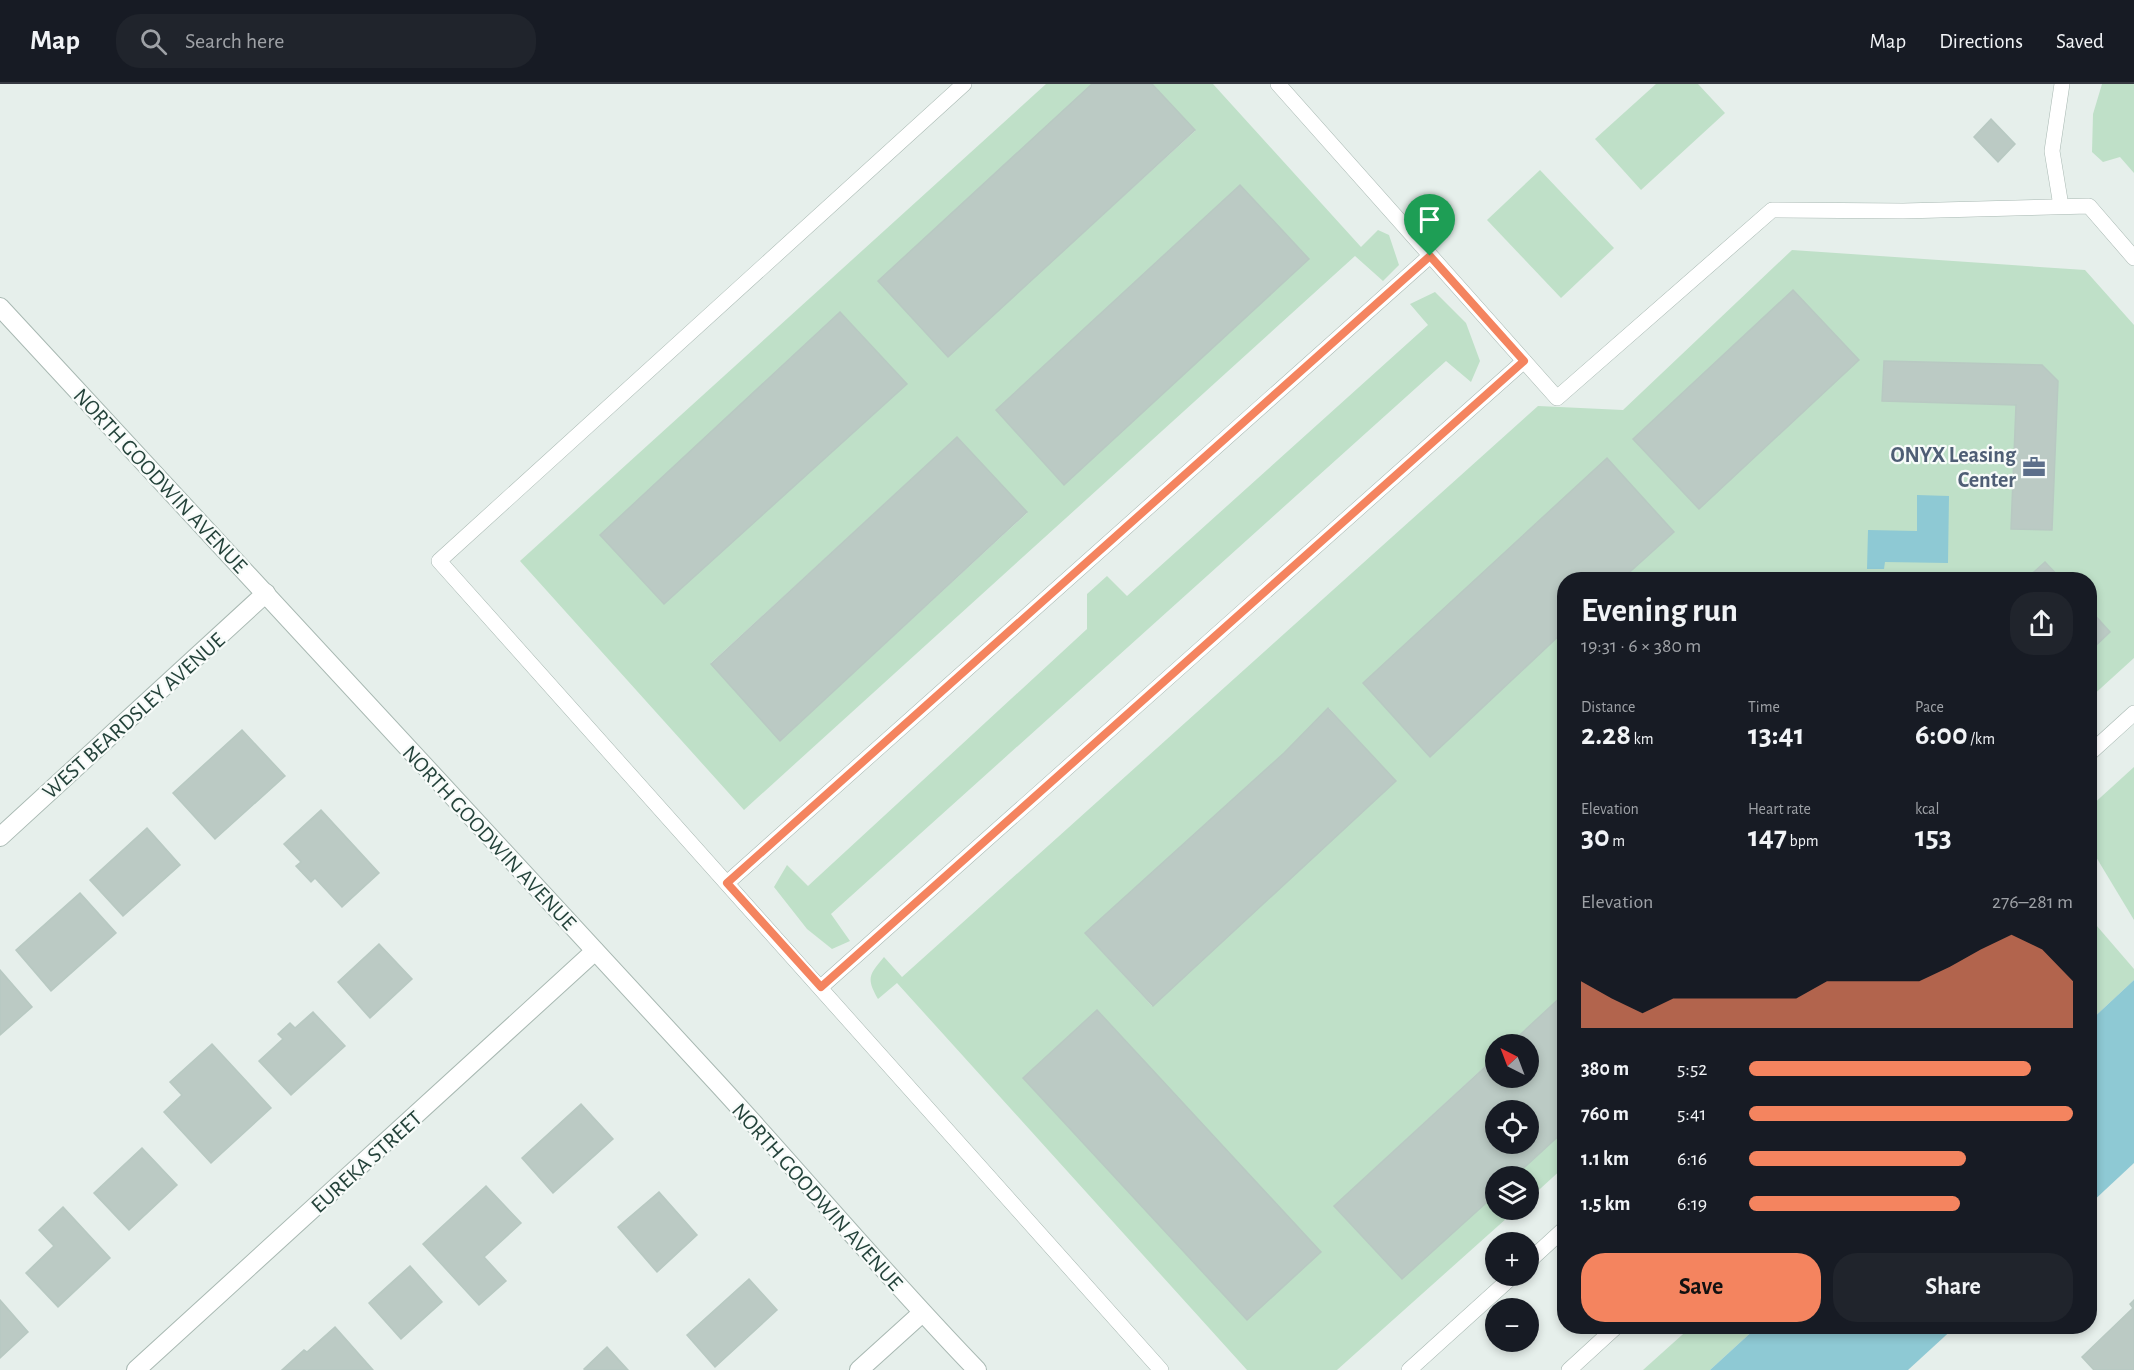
<!DOCTYPE html>
<meta charset="utf-8">
<style>
:root{--surface:#171b24;--page:#20242c;--text:#f1f3f6;--muted:#9ea1a6;--line:#363941;--accent:#f4845f}
body{margin:0;font-family:"Alegreya Sans",sans-serif;background:var(--page);color:var(--text);height:100vh;display:flex;flex-direction:column;font-size:22px;white-space:nowrap}
*{box-sizing:border-box;margin:0}
p{font-size:20px;color:var(--muted)}
.icon{flex:none;width:33px;height:33px;fill:none;stroke:currentColor;stroke-width:2;stroke-linecap:round;stroke-linejoin:round}
.map{position:relative;flex:1;overflow:hidden}
.drawer{position:absolute;left:1557px;top:488px;width:540px;height:762px;display:flex;flex-direction:column;background:var(--surface);border-radius:24px;box-shadow:0 3px 9px #0003}
.drawer>*{flex:none}
.needle{width:39px;rotate:318deg}
.buttons{position:absolute;left:1485px;top:950px;display:grid;gap:12px}
.buttons a{display:grid;place-items:center;width:54px;height:54px;border-radius:50%;background:var(--surface);box-shadow:0 3px 9px #0003;font-size:30px}
.pin{position:absolute;display:grid;place-items:center;width:51px;height:51px;color:#fff;margin:-62px -26px;border-radius:50% 50% 50% 0;rotate:-45deg;box-shadow:0 0 6px #0007}
.pin .icon{rotate:45deg}
.round{display:grid;place-items:center;flex:none;width:63px;height:63px;border-radius:24px;background:var(--page)}
.headline{display:flex;align-items:center;justify-content:space-between;height:102px;padding:0 24px}
h1{font-size:33px;font-weight:700;line-height:45px}
.stats{display:grid;grid-template-columns:repeat(3,1fr);gap:9px;height:102px;padding:6px 24px}
.stats div{display:grid;align-content:center}
.stats b{font-size:30px;font-weight:700}
.stats small{font-size:16px;font-weight:400}
.stats p{font-size:16px}
.chart{height:168px;padding:12px 24px}
.chart p{display:flex;justify-content:space-between}
.chart svg{width:100%;height:108px;margin-top:6px;fill:var(--accent);opacity:.7}
.cta{display:flex;gap:12px;margin-top:auto;padding:12px 24px}
.cta a{flex:1;height:69px;border-radius:24px;background:var(--accent);color:#111;font-size:24px;font-weight:700;line-height:69px;text-align:center}
.cta a+a{background:var(--page);color:var(--text)}
ul{padding:0 24px;list-style:none;font-size:20px}
li{display:grid;grid-template-columns:96px 72px 1fr;align-items:center;height:45px}
li i{height:15px;border-radius:8px;background:var(--accent)}
header{display:flex;align-items:center;gap:36px;box-sizing:border-box;height:84px;padding:0 30px;background:var(--surface);border-bottom:2px solid var(--line)}
header strong{font-size:28px}
nav{display:flex;gap:33px;margin-inline-start:auto;font-size:21px}
.search{width:420px;height:54px;background:var(--page);display:flex;align-items:center;gap:15px;box-sizing:border-box;padding:0 21px;border-radius:24px;color:var(--muted);font-size:22px}
.map>svg:first-child{display:block}
</style>
<header>
<strong>Map</strong>
<div class="search"><svg class="icon" aria-label="search" viewBox="0 0 24 24"><circle cx="10" cy="10" r="6"/><path d="M15 15l6 6"/></svg>Search here</div>
<nav><a>Map</a><a>Directions</a><a>Saved</a></nav>
</header>
<div class="map">
<svg width="2134" height="1286" viewBox="0 0 2134 1286">
<rect width="100%" height="100%" fill="#e6efeb"/>
<g fill="#bfe0c8" fill-rule="evenodd">
<path d="M 1046,0 L 1092,0 L 948,272 L 1195,47 L 1152,0 L 1213,0 L 1361,163 L 1378,146 L 1389,151 L 1399,181 L 1383,197 L 1355,172 L 744,726 L 520,477 ZM 1240,101 L 1309,175 L 1064,401 L 996,326 ZM 840,228 L 907,300 L 664,520 L 601,451 ZM 957,353 L 1027,429 L 781,656 L 711,579 Z"/>
<polygon points="1656,0 1698,0 1725,29 1641,106 1595,55"/>
<polygon points="2102,0 2134,0 2134,89 2120,73 2103,78 2092,68 2093,30"/>
<polygon points="1540,86 1614,164 1561,214 1487,136"/>
<path d="M 1792,166 L 2085,186 L 2134,241 L 2134,574 L 2090,614 L 2090,567 L 2110,548 L 2090,526 L 2090,495 L 2061,495 L 2045,478 L 2026,495 L 1622,495 L 1674,448 L 1607,375 L 1363,599 L 1431,672 L 1564,547 L 1564,910 L 1510,960 L 1496,960 L 1495,973 L 1334,1122 L 1402,1195 L 1495,1110 L 1496,1125 L 1517,1125 L 1337,1286 L 1247,1286 L 897,899 L 878,915 C 866,894 869,891 884,873 L 902,893 L 1538,322 L 1623,326 ZM 1793,206 L 1858,276 L 1699,425 L 1634,354 ZM 1884,277 L 2041,281 L 2057,297 L 2052,446 L 2011,445 L 2016,321 L 1883,317 ZM 1329,624 L 1395,697 L 1152,922 L 1085,849 L 1284,669 ZM 1097,926 L 1320,1168 L 1247,1236 L 1023,994 Z"/>
<polygon points="1435,208 1466,239 1480,277 1471,298 1446,277 831,830 850,857 832,865 807,845 774,803 787,781 808,802 1087,545 1087,510 1107,492 1127,512 1428,241 1410,220"/>
<polygon points="2134,683 2134,836 2090,763 2090,723"/>
<polygon points="2090,834 2134,885 2134,896 2090,937"/>
<polygon points="1564,1047 1564,1083 1529,1115 1528,1092 1515,1092"/>
<polygon points="1692,1242 1758,1242 1710,1286 1643,1286"/>
</g>
<g fill="#8ec9d4">
<polygon points="1917,411 1949,412 1948,479 1885,478 1884,485 1867,485 1868,446 1917,447"/>
<polygon points="2134,896 2134,1079 2090,1120 2090,937"/>
<polygon points="1758,1242 1956,1242 1908,1286 1710,1286"/>
</g>
<g fill="#bbcac4" stroke="#b8c9c2" stroke-width="1.5" fill-rule="evenodd">
<polygon points="1092,0 1152,0 1195,46 948,273 878,197"/>
<polygon points="1991,35 2015,60 1998,78 1974,53"/>
<polygon points="1240,101 1309,175 1064,401 996,326"/>
<polygon points="1793,206 1859,276 1699,425 1633,355"/>
<polygon points="840,228 907,300 664,520 600,451"/>
<polygon points="1884,277 2042,281 2058,297 2052,446 2011,445 2016,321 1882,317"/>
<polygon points="957,353 1027,428 780,657 711,580"/>
<polygon points="1607,374 1674,448 1622,495 1564,495 1564,547 1430,673 1363,599"/>
<polygon points="2045,478 2061,495 2026,495"/>
<polygon points="2090,526 2110,548 2090,567"/>
<polygon points="1328,624 1396,697 1153,922 1085,849 1284,669"/>
<polygon points="242,646 285,692 215,755 173,709"/>
<polygon points="321,726 379,789 342,823 315,794 311,798 296,782 301,778 284,760"/>
<polygon points="147,744 180,781 123,832 90,796"/>
<polygon points="80,809 116,849 51,907 16,866"/>
<polygon points="379,860 412,895 370,934 338,898"/>
<polygon points="0,886 32,923 0,951"/>
<path d="M 1564,910 L 1564,1047 L 1515,1092 L 1496,1092 L 1496,1110 L 1402,1195 L 1334,1122 L 1496,973 L 1496,993 L 1528,993 L 1528,960 L 1510,960 ZM 1496,1026 L 1528,1026 L 1528,1059 L 1496,1059 Z"/>
<polygon points="1097,926 1321,1168 1247,1236 1023,994"/>
<polygon points="313,928 345,962 291,1011 259,977 283,955 278,950 290,939 295,944"/>
<polygon points="212,960 271,1024 211,1079 164,1028 182,1011 170,998"/>
<polygon points="581,1020 613,1055 553,1109 522,1074"/>
<polygon points="142,1064 177,1101 129,1146 94,1109"/>
<polygon points="486,1102 521,1139 484,1173 506,1197 479,1221 423,1160"/>
<polygon points="659,1108 697,1151 657,1188 618,1143"/>
<polygon points="63,1123 110,1174 58,1223 26,1189 54,1162 39,1146"/>
<polygon points="410,1182 442,1218 401,1255 369,1219"/>
<polygon points="749,1195 777,1226 715,1283 687,1251"/>
<polygon points="0,1216 28,1248 0,1274"/>
<polygon points="2134,1216 2134,1286 2094,1286 2082,1273 2133,1224 2130,1220"/>
<polygon points="335,1243 373,1286 282,1286 304,1266 307,1268"/>
<polygon points="607,1263 628,1286 585,1286 584,1285"/>
</g>
<g fill="none" stroke-linecap="round" stroke-linejoin="round">
<g stroke="#a8b8b2" stroke-width="16">
<g id="service">
<polyline points="964,0 439,477 1161,1286"/>
<polyline points="1278,0 1557,314 1772,126 1903,127 2089,122 2134,174"/>
<polyline points="2061,122 2052,67 2062,0"/>
<polyline points="2090,669 2134,629"/>
<polyline points="727,799 1430,172"/>
<polyline points="821,903 1524,277"/>
<polyline points="1528,1178 1564,1145"/>
<polyline points="1409,1286 1514,1191"/>
<polyline points="1569,1286 1617,1242"/>
</g>
</g>
<g stroke="#a8b8b2" stroke-width="20">
<g id="minor">
<polyline points="0,753 266,509"/>
<polyline points="136,1286 595,867"/>
<polyline points="859,1286 922,1229"/>
</g>
</g>
<g stroke="#a8b8b2" stroke-width="20">
<path id="tertiary" d="M 0,223 C 241,481 479,742 719,1001 C 806,1096 888,1194 977,1286"/>
</g>
<use href="#service" stroke="#fff" stroke-width="15"/>
<use href="#minor" stroke="#fff" stroke-width="18"/>
<use href="#tertiary" stroke="#fff" stroke-width="18"/>
</g>
<g fill="none" stroke-linecap="round" stroke-linejoin="round">
<g stroke="#fff" stroke-width="12">
<polygon id="route" points="1430,172 1524,277 821,903 727,799"/>
</g>
<use href="#route" stroke="#f4845f" stroke-width="8"/>
</g>
<defs>
<g id="office-bare" transform="scale(1.8)"><path d="M-6-3h4V-5.5h4V-3h4V5H-6ZM-1-4.5V-3h2v-1.5ZM-6 0V1H6V0Z" fill="#5c6f8a" stroke="#f7fbf9" stroke-width="2.5" paint-order="stroke"/></g>
</defs>
<g fill-rule="evenodd">
<use href="#office-bare" x="2034" y="383"/>
</g>
<g text-anchor="middle" stroke-width="4.5" stroke-linejoin="round" paint-order="stroke">
<g font-size="22" font-weight="bold" fill="#4e5e75" stroke="#f7fbf9" text-anchor="end">
<text x="2016" y="378">ONYX Leasing<tspan x="2016" dy="25">Center</tspan></text>
</g>
<g font-size="22" fill="#24423a" stroke="#f7fbf9">
<text transform="translate(161 396) rotate(47)" y="8">NORTH GOODWIN AVENUE</text>
<text transform="translate(133 631) rotate(-42)" y="8">WEST BEARDSLEY AVENUE</text>
<text transform="translate(490 753) rotate(47)" y="8">NORTH GOODWIN AVENUE</text>
<text transform="translate(366 1077) rotate(-42)" y="8">EUREKA STREET</text>
<text transform="translate(818 1112) rotate(48)" y="8">NORTH GOODWIN AVENUE</text>
</g>
</g>
</svg>
<div class="buttons">
<a><svg class="needle" viewBox="-14 -14 28 28"><path d="M0-13l5 13h-10z" fill="#e53935"/><path d="M0 13l5-13h-10z" fill="#9ea1a6"/></svg></a>
<a><svg class="icon" aria-label="locate" viewBox="0 0 24 24"><circle cx="12" cy="12" r="6"/><path d="M12 2v4M12 18v4M2 12h4M18 12h4"/></svg></a>
<a><svg class="icon" aria-label="layers" viewBox="0 0 24 24"><path d="M12 4l9 5-9 5-9-5zM3 14l9 5 9-5"/></svg></a>
<a>+</a>
<a>−</a>
</div>
<div class="pin" style="left:1430px;top:172px;background:#1e9e55"><svg class="icon" aria-label="arrive" viewBox="0 0 24 24"><path d="M6 21V4h12l-3 4 3 4H6"/></svg></div>
<section class="drawer">
<div class="headline"><div><h1>Evening run</h1><p>19:31 · 6 × 380 m</p></div><a class="round"><svg class="icon" aria-label="share" viewBox="0 0 24 24"><path d="M12 15V3M7 8l5-5 5 5M5 13v7h14v-7"/></svg></a></div>
<div class="stats">
<div><p>Distance</p><b>2.28<small> km</small></b></div>
<div><p>Time</p><b>13:41</b></div>
<div><p>Pace</p><b>6:00<small> /km</small></b></div>
</div>
<div class="stats">
<div><p>Elevation</p><b>30<small> m</small></b></div>
<div><p>Heart rate</p><b>147<small> bpm</small></b></div>
<div><p>kcal</p><b>153</b></div>
</div>
<div class="chart"><p><span>Elevation</span>276–281 m</p>
<svg viewBox="0 0 160 44" preserveAspectRatio="none"><path d="M0 44V25L10 32L20 38L30 32L40 32L50 32L60 32L70 32L80 25L90 25L100 25L110 25L120 19L130 12L140 6L150 12L160 25V44z"/></svg>
</div>
<ul>
<li><b>380 m</b>5:52<i style="width:87%"></i></li>
<li><b>760 m</b>5:41<i style="width:100%"></i></li>
<li><b>1.1 km</b>6:16<i style="width:67%"></i></li>
<li><b>1.5 km</b>6:19<i style="width:65%"></i></li>
</ul>
<div class="cta"><a>Save</a><a>Share</a></div>
</section>
</div>
